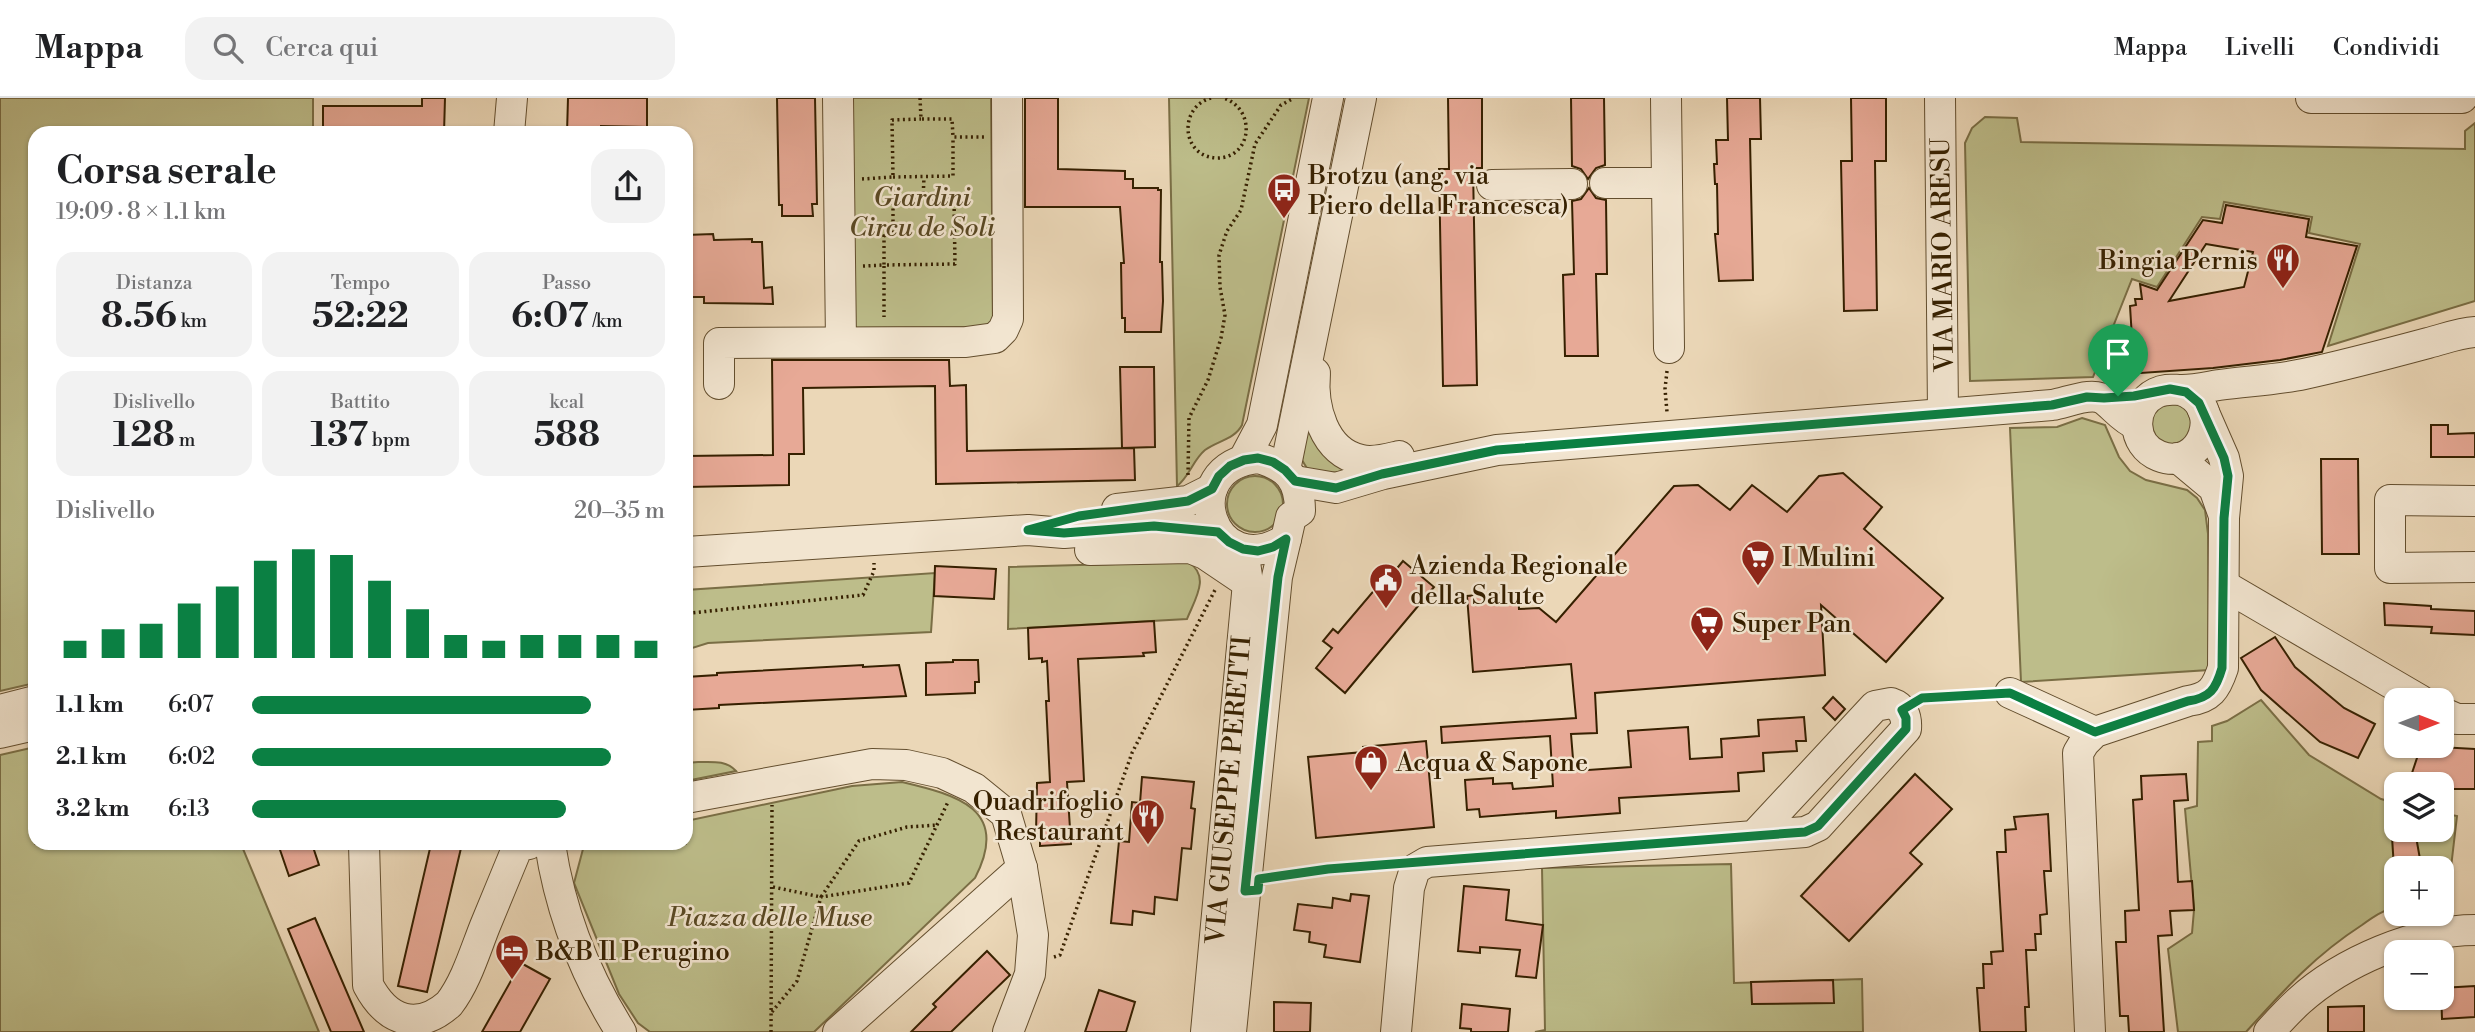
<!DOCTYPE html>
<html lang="it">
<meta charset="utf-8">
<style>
:root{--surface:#fff;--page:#f2f2f2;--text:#202124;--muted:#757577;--line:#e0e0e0;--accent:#0b8043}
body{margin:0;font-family:"Libre Bodoni",serif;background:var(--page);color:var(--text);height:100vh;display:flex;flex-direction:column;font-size:26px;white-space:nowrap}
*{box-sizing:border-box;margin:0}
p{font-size:23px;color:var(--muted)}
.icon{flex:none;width:38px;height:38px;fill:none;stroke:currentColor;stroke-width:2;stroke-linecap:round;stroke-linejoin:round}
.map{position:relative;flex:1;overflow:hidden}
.panel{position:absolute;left:28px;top:28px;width:665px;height:724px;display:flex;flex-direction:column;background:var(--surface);border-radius:21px;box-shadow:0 2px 5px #0004}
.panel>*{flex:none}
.needle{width:46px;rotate:90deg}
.buttons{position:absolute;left:2384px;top:590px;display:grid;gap:14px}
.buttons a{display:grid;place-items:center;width:70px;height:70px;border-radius:14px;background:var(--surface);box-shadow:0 2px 5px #0004;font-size:35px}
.pin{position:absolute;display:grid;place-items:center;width:60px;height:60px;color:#fff;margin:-72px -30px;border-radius:50% 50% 50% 0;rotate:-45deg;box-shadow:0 0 7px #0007}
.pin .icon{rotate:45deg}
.round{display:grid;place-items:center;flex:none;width:74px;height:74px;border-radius:21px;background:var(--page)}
.summary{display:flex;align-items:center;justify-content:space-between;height:119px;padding:0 28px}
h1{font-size:38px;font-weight:800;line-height:52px}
.metrics{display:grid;grid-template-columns:repeat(3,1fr);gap:10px;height:119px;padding:7px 28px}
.metrics div{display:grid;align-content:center;border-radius:18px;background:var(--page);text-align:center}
.metrics b{font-size:35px;font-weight:800}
.metrics small{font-size:19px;font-weight:400}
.metrics p{font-size:19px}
.chart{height:196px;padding:14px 28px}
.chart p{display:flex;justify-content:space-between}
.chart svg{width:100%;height:126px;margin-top:7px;stroke:var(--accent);stroke-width:6}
ul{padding:0 28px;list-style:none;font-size:23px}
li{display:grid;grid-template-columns:112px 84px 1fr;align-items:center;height:52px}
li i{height:18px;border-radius:9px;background:var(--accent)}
header{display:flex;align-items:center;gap:42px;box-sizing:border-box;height:98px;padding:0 35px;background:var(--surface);border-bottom:2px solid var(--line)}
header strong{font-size:33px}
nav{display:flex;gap:38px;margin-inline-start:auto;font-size:24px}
.search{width:490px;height:63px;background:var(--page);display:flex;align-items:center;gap:18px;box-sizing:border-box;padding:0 24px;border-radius:21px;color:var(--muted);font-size:26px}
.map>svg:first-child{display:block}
</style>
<header>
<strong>Mappa</strong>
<div class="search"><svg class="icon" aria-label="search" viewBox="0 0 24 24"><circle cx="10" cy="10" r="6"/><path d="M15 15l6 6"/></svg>Cerca qui</div>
<nav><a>Mappa</a><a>Livelli</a><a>Condividi</a></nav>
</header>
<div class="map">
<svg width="2475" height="934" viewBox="0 0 2475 934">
<rect width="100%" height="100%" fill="#ebd7b7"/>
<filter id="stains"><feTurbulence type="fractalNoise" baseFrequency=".00286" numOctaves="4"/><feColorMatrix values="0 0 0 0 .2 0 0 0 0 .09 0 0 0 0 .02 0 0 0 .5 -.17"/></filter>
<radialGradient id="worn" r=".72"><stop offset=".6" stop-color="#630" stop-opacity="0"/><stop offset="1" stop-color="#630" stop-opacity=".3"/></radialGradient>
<g fill="#bdbd8a" stroke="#7a6e45" stroke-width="2">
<polygon points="0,0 313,0 313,35 35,35 35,585 0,593"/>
<polygon points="851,0 991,0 993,229 854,230"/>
<path d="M 1169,0 L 1309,0 L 1242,327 C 1235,341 1217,343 1205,352 C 1193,362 1189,379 1177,388 Z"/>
<polygon points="1985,19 2017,20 2021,44 2465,51 2465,33 2475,25 2475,203 2328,248 2360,146 2309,135 2312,119 2224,104 2220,121 2202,119 2157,189 2132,181 2093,279 1970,283 1965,45 1972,30"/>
<polygon points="2177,305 2187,311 2194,331 2179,351 2148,337 2153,312 2162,306"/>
<polygon points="1310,314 1359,371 1324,376 1308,372 1302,362"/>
<polygon points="2082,320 2105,327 2119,359 2130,373 2146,382 2187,392 2197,400 2205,412 2208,436 2209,572 2021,584 2010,330 2057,329"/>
<circle cx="1255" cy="406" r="28"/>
<path d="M 1188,464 C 1211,478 1195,501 1187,521 L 1008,531 L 1009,469 Z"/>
<polygon points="935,475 931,534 708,545 686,552 686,492"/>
<path d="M 2261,602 L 2309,657 L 2381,701 L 2396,705 L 2396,732 L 2441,732 L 2441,715 L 2457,718 L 2448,795 L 2441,797 L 2441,770 L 2396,770 L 2396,809 C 2383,812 2373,819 2362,827 C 2314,858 2284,892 2246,934 L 2178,934 L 2168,851 L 2192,835 L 2194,812 L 2185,711 L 2197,708 L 2198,644 L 2212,643 L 2212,628 L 2227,623 Z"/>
<polygon points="35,649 35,746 241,746 319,934 0,934 0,657"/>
<path d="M 698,664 C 712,664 726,662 736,673 L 686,683 L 686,665 Z"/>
<path d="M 902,684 C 957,697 1011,711 975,780 L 814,934 L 650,934 L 638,925 L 619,896 L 574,785 L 583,751 L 589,746 L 686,746 L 686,723 L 852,688 Z"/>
<polygon points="1731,766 1734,885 1862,881 1863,934 1535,934 1545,932 1542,770"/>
</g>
<g fill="#e7a996" stroke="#362000" stroke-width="2" fill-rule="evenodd">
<polygon points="422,0 445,0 444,35 323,35 323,8 422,8"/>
<polygon points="568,0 647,0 647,29 601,28 601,32 567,35"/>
<polygon points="777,0 815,0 817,106 812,106 813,118 782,118 782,107 779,107"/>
<polygon points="1025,0 1058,0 1058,71 1125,73 1125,81 1133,81 1133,90 1158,90 1158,92 1161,92 1160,164 1162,164 1163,203 1161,234 1125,234 1125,220 1122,220 1121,165 1124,165 1120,109 1025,109"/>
<polygon points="1448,0 1482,0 1482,70 1473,70 1477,287 1443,288 1439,71 1449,71"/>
<polygon points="1571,0 1604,0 1605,67 1596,70 1588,81 1581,71 1572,68"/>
<polygon points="1727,0 1760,0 1761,41 1750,41 1753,182 1719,183 1715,136 1718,136 1717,86 1715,86 1714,66 1717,66 1716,42 1728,42"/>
<polygon points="1851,0 1886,0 1886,63 1875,63 1877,212 1844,213 1841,63 1852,63"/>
<polygon points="1589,90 1596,100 1606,102 1607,176 1596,176 1598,258 1565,258 1563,177 1574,176 1572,103 1581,101"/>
<path d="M 2226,107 L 2309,121 L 2306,139 L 2357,148 L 2322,254 L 2280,262 L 2213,270 L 2112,277 L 2109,242 L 2132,240 L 2130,208 L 2136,207 L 2135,201 L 2142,201 L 2140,186 L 2157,192 L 2203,122 L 2222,125 ZM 2206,146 L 2253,154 L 2244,189 L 2169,203 Z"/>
<polygon points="713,136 714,142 752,141 752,144 762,144 764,190 772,189 773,206 704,205 704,199 690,199 690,155 686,155 686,137"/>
<polygon points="772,262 949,262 950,288 966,287 967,353 1134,350 1135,382 936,386 935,288 803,290 804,356 789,356 789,387 686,389 686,358 773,357"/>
<polygon points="1120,269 1154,269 1155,349 1122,350"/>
<polygon points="2431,327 2448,327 2448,336 2475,335 2475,359 2431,359"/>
<polygon points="2321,361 2358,361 2359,456 2322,456"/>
<polygon points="1843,375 1882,409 1864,431 1943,500 1886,564 1821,507 1825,577 1595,595 1597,635 1571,636 1574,673 1631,669 1628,633 1688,629 1690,661 1722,659 1721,641 1759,638 1758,622 1804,619 1806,643 1796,643 1797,653 1763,655 1764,673 1738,675 1739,693 1619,700 1620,715 1556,720 1556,713 1480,719 1479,711 1467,712 1465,682 1493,680 1493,686 1512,685 1513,691 1553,688 1550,638 1442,645 1441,629 1576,620 1571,566 1473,574 1467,498 1518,494 1519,511 1539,510 1556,524 1674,388 1698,387 1730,412 1752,387 1787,414 1819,378"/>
<polygon points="1403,463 1434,489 1345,595 1316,570 1332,550 1323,543 1333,531 1338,535 1382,483 1385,485"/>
<polygon points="935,468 996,471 994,501 934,498"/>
<polygon points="2384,505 2431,508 2431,511 2475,513 2475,537 2431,535 2432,529 2385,527"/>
<polygon points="1154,523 1156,554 1143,555 1144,558 1078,561 1084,683 1067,684 1071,746 1040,748 1040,736 1036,736 1037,685 1050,684 1046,603 1049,603 1047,563 1042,564 1042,560 1029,561 1028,530"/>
<polygon points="2275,539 2295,569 2344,610 2375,626 2358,660 2320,644 2261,592 2241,560"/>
<polygon points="953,562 978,562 979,584 975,584 975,595 926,597 926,565 953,564"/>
<polygon points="863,567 863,569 899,567 906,598 719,607 719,610 686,612 686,579 717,577 717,575"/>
<polygon points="1833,599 1845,611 1835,622 1823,610"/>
<polygon points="1426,643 1434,729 1316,740 1308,659 1363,654 1363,649"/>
<polygon points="2421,648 2475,651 2475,691 2453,691 2411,678"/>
<polygon points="1915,676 1952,711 1910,755 1922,766 1849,843 1801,798"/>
<polygon points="2186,676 2188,702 2174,703 2178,784 2192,783 2194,812 2170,813 2172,837 2158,838 2164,934 2129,934 2128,918 2120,918 2116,844 2126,844 2125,813 2139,812 2133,702 2142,701 2141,678"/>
<polygon points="1142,679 1194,684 1191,710 1195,711 1191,751 1182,750 1177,802 1155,799 1154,816 1133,813 1132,827 1111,825 1119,743 1129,744 1132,704 1140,705"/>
<polygon points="2048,716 2051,773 2044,773 2047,816 2040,817 2041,836 2035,836 2036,852 2026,852 2029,909 2025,909 2026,934 1980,934 1977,890 1984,890 1983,866 1992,866 1991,854 2003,853 1997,754 2006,754 2005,732 2016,731 2014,719"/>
<polygon points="2415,733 2420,761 2417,770 2394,770 2392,739"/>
<polygon points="278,746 312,746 319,767 289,778"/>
<polygon points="431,746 461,750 427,894 398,888"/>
<polygon points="1464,788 1509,792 1506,822 1543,827 1536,880 1516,878 1520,852 1480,849 1480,855 1458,853"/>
<polygon points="1351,796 1369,798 1360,864 1324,859 1326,847 1309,844 1310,834 1294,832 1298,806 1332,810 1333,800 1350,803"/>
<polygon points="315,820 364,934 331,934 288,831"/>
<polygon points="987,853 1010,877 951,934 911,934 936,909 933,906"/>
<polygon points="521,865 550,881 520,934 482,934"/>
<polygon points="1833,882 1834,905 1752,906 1751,884"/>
<polygon points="2475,888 2475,919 2442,921 2441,890"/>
<polygon points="1099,892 1135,904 1126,934 1085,934"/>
<polygon points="1274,904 1311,905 1310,934 1274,934"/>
<polygon points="1462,906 1510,911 1508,934 1471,934 1471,931 1460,930"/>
<polygon points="2364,908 2364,934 2328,934 2328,909"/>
</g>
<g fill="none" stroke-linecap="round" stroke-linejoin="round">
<g stroke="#634e2e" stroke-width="32">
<g id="minor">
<polyline points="838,0 841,244"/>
<polyline points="1666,0 1669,250"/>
<polyline points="1940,0 1943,315"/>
<polyline points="2311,0 2462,0"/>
<polyline points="509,35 512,0"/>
<polyline points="1605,85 1667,85"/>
<polyline points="1492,87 1572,86"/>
<path d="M 1315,275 C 1312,308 1323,354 1361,362 C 1374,365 1387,361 1399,358"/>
<polyline points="719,286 719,245 966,244 995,240 1003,232 1008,221 1007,0"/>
<path d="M 2181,292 C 2227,308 2202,375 2159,358 C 2131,347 2130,308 2156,295 C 2166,290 2173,292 2182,292 C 2194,292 2207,289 2219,287 C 2247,283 2276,282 2304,276 C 2346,267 2387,256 2428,245 C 2444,241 2459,235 2475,234"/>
<path d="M 1258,360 C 1288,368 1300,382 1300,413 L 1291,419 L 1286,441 C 1212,488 1173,368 1258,360 Z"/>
<polyline points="2178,360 2214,390 2224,418"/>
<polyline points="1244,361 1262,327 1328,0"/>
<polyline points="1285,372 1361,0"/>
<path d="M 1295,383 L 1336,390 L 1383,376 L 1497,352 L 2052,307 C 2067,305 2093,292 2106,303 C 2117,312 2123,321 2137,327"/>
<polyline points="2475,403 2390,402 2390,470 2475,469"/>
<polyline points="1117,411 1188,403 1212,391"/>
<polyline points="1090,452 1190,450 1205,456 1248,485"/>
<polyline points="686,454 1028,432 1064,435 1154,428 1218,434"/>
<polyline points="2225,488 2420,602"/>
<polyline points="2010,595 2095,634"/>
<polyline points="0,612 35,603"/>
<polyline points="2441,614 2457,621 2475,621"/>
<polyline points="0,635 35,627"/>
<polyline points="686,700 872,666 906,667 942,675 974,690 1006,716 1022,770 1033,837 1030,876 1008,934"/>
<path d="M 364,746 L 368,887 C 387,923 417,934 449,906 C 466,884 475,853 485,828 C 496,801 507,775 518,748 L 529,746"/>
<path d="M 550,746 C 560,812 585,877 621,934"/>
<polyline points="838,934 1022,770"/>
<polyline points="1206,934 1248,485 1243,451"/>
<polyline points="1231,934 1277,479 1286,441"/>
<path d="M 1396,934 L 1409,790 L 1415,771 L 1427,764 L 1754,738 L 1805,734 L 1818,728 L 1906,631 C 1907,618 1903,609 1891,605 L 1875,608 L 1754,738"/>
<path d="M 2090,934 L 2078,655 L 2084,645 L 2095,634 L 2188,603 C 2210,600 2216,591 2223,570 L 2224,420 L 2228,378 L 2224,360 L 2202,310"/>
<path d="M 2269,934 C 2278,924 2288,913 2299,903 C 2342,864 2416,832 2475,832"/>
</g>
</g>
<g stroke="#362000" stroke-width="3.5" stroke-dasharray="2 3.5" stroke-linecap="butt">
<polyline points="920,0 921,21 952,21 953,39 984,39"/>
<path d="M 1211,0 C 1178,9 1181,59 1217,60 C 1252,60 1257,12 1224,0"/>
<polyline points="893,79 953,78 953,39"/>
<polyline points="862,81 893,79 892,22 921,21"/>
<polyline points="923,102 893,102 893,135 884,138 884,167 955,166 954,101 923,102 924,79"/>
<polyline points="954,133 984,133"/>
<polyline points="863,168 884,167 884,219"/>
<polyline points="1667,273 1665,291 1667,314"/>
<polyline points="1188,377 1189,320 1208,282 1221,240 1225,217 1220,189 1219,157 1227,133 1241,112 1255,46 1281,7 1294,0"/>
<polyline points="686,522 691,515 863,497 874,473 874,465"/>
<polyline points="1922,600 1987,596"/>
<polyline points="1271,780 1328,771 1392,767"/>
<polyline points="773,789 821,799 859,743 907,729 937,727"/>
<polyline points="1054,859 1060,857 1132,655 1216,490"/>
<polyline points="772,914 797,883 821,799 909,785 948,704"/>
<polyline points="771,934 772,707"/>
</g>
<use href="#minor" stroke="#f2e5d0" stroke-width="30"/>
</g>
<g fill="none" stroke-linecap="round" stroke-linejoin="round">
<g stroke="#fff" stroke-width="14">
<path id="route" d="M 2170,291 L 2186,294 L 2199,305 L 2224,360 L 2228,378 L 2224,420 L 2222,570 C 2216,591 2210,600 2188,603 L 2095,634 L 2010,595 L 1922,600 L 1902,612 L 1906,620 L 1906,631 L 1818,728 L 1805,734 L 1328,771 L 1259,781 L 1258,792 L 1245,793 L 1278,479 L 1286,441 L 1273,449 L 1258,453 L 1243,451 L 1229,444 L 1218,434 L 1154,428 L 1064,435 L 1028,432 L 1079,418 L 1188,403 L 1212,391 L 1219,378 L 1230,368 L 1244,362 L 1258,360 L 1273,364 L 1285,372 L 1295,383 L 1336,390 L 1382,376 L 1497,352 L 2052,307 L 2087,299 L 2104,300 L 2134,298 Z"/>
</g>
<use href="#route" stroke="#0b8043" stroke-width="9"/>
</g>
<defs>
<g id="bus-pin" transform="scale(1.75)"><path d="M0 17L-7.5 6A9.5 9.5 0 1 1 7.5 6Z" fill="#8f2418" stroke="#f2e5d0"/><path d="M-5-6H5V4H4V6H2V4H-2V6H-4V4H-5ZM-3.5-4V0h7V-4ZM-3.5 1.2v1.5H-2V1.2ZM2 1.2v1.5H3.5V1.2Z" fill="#fff"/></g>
<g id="restaurant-pin" transform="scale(1.75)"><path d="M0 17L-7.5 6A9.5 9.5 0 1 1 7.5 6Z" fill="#8f2418" stroke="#f2e5d0"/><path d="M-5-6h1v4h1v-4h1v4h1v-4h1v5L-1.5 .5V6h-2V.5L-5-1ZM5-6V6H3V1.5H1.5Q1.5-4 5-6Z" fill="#fff"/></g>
<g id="supermarket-pin" transform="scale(1.75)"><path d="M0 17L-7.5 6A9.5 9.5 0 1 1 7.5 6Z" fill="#8f2418" stroke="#f2e5d0"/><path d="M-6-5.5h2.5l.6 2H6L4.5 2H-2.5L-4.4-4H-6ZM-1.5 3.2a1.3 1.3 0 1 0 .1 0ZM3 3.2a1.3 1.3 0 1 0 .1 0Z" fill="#fff"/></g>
<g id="civic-pin" transform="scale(1.75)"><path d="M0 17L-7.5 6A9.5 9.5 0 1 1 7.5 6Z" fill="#8f2418" stroke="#f2e5d0"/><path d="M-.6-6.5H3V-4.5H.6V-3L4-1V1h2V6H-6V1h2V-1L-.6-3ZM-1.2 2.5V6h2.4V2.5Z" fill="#fff"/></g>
<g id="shop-pin" transform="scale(1.75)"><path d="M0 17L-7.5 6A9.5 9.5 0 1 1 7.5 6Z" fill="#8f2418" stroke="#f2e5d0"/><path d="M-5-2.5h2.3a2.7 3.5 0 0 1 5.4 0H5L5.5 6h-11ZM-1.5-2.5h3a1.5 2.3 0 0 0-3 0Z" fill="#fff"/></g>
<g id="hotel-pin" transform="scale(1.75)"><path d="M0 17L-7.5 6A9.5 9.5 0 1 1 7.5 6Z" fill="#8f2418" stroke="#f2e5d0"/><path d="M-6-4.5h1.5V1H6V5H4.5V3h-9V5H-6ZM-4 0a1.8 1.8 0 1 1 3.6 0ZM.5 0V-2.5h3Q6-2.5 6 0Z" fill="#fff"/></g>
</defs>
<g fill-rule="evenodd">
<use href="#bus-pin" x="1284" y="92"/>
<use href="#restaurant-pin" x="2283" y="162"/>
<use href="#supermarket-pin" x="1758" y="459"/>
<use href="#civic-pin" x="1386" y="482"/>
<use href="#supermarket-pin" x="1707" y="525"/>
<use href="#shop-pin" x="1371" y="664"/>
<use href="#restaurant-pin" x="1148" y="718"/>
<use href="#hotel-pin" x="512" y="853"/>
</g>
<g text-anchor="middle" stroke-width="5" stroke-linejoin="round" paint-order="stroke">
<g font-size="26" fill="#362000" stroke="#f2e5d0" text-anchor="start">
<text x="1308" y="86">Brotzu (ang. via<tspan x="1308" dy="30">Piero della Francesca)</tspan></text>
<text x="2258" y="171" text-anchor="end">Bingia Pernis</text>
<text x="1782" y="468">I Mulini</text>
<text x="1410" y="476">Azienda Regionale<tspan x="1410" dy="30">della Salute</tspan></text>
<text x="1732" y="534">Super Pan</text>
<text x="1396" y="673">Acqua &amp; Sapone</text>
<text x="1124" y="712" text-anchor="end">Quadrifoglio<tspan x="1124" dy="30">Restaurant</tspan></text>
<text x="536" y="862">B&amp;B Il Perugino</text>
</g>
<g font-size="26" font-style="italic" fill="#584722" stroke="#f2e5d0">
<text x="922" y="108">Giardini<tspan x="922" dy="30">Circu de Soli</tspan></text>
<text x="770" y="828">Piazza delle Muse</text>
</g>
<g font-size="26" fill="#362000" stroke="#f2e5d0">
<text transform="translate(1942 157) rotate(-91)" y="9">VIA MARIO ARESU</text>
<text transform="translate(1228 692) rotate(-85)" y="9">VIA GIUSEPPE PERETTI</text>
</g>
</g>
<rect width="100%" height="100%" filter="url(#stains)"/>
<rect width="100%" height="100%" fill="url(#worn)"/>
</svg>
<div class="buttons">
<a><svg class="needle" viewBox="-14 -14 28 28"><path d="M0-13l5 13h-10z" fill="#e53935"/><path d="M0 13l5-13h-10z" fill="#757577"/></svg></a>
<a><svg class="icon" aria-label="layers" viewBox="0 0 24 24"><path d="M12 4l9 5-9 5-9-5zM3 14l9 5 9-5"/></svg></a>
<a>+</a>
<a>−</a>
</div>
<div class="pin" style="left:2118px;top:298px;background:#1e9e55"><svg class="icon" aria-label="arrive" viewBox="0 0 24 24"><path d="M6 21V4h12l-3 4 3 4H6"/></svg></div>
<section class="panel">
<div class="summary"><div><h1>Corsa serale</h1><p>19:09 · 8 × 1.1 km</p></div><a class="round"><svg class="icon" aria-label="share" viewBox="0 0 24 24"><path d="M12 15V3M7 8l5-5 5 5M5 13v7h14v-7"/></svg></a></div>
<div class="metrics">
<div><p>Distanza</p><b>8.56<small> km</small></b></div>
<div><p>Tempo</p><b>52:22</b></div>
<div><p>Passo</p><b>6:07<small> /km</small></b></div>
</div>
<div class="metrics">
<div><p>Dislivello</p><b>128<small> m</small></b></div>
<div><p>Battito</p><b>137<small> bpm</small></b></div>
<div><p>kcal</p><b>588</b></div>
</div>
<div class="chart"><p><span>Dislivello</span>20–35 m</p>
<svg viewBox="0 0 160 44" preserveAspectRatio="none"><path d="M5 44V38M15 44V34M25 44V32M35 44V25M45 44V19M55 44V10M65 44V6M75 44V8M85 44V17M95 44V27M105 44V36M115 44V38M125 44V36M135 44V36M145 44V36M155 44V38"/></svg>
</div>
<ul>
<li><b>1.1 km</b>6:07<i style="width:82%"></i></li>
<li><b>2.1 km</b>6:02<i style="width:87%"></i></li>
<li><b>3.2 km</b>6:13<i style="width:76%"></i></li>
</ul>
</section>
</div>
